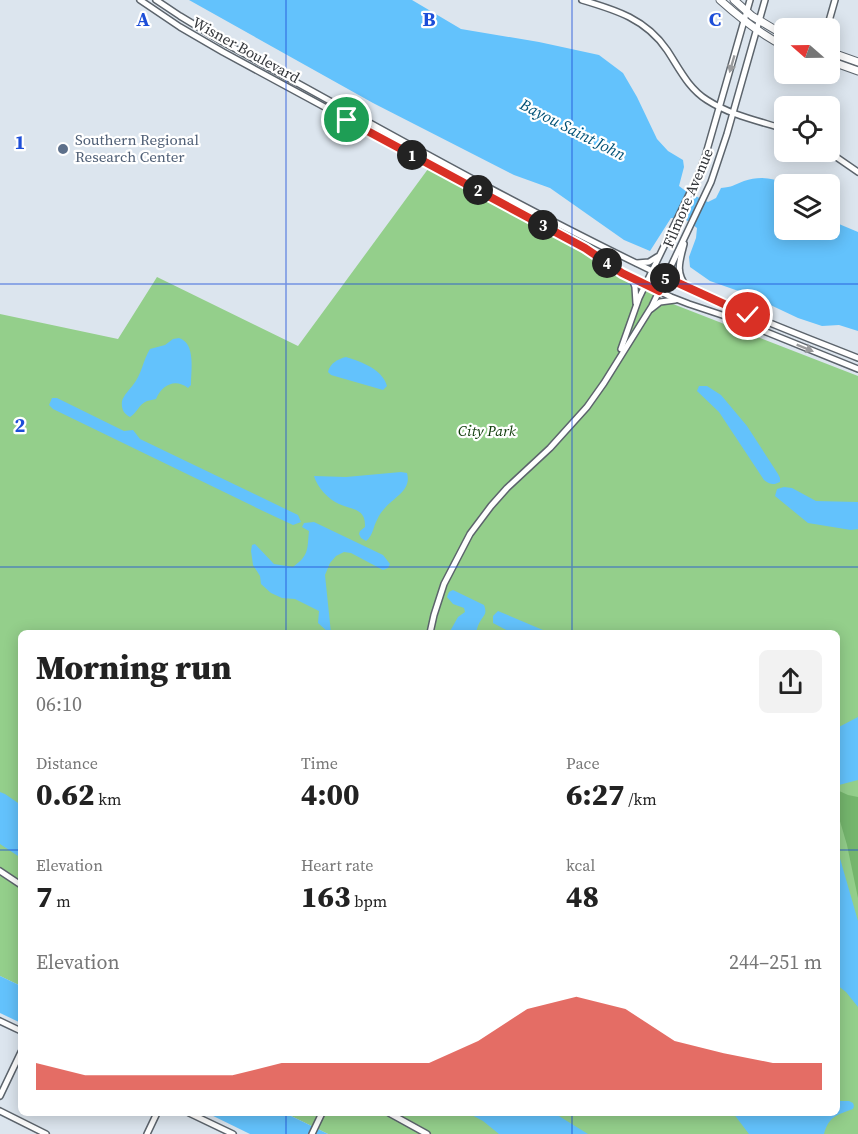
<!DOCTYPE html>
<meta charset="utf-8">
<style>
:root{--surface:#fff;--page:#f2f2f2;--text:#222;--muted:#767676;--accent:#d93025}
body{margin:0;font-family:"Source Serif 4",serif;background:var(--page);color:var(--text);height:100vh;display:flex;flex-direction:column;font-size:22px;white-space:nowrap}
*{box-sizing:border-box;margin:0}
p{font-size:20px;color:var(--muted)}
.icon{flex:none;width:33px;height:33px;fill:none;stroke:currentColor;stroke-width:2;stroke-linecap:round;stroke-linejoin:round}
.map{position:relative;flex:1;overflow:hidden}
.details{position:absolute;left:18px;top:630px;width:822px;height:486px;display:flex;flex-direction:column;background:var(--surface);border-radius:9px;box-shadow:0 3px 15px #0003}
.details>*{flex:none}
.needle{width:39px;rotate:290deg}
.controls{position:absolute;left:774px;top:18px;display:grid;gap:12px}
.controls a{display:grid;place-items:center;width:66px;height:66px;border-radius:9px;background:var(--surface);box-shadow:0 3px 15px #0003;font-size:30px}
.pin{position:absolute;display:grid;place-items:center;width:51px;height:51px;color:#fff;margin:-26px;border:3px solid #fff;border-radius:50%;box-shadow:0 2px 6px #0007}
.km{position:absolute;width:30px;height:30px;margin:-15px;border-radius:50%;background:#222;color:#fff;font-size:16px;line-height:30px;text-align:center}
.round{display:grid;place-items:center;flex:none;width:63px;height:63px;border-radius:9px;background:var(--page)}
.headline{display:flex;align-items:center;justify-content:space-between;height:102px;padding:0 18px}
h1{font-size:33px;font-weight:800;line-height:45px}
.stats{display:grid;grid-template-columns:repeat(3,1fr);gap:9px;height:102px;padding:6px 18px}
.stats div{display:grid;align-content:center}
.stats b{font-size:30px;font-weight:800}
.stats small{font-size:16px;font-weight:400}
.stats p{font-size:16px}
.chart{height:168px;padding:12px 18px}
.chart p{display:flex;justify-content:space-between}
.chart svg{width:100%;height:108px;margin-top:6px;fill:var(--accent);opacity:.7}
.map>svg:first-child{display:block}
</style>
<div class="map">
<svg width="858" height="1134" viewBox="0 0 858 1134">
<rect width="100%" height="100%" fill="#dce5ee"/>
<polygon fill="#94cf8b" points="428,169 579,251 624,279 673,304 858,376 858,1134 328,1134 285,1113 837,1113 837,633 21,633 21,986 0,976 0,314 118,339 157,277 298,346"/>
<polygon fill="#75b66d" points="837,790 848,795 858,797 858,898 847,845 837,811"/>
<g fill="#63c2fc">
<path d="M 189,0 L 412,0 L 461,29 L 539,42 L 599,55 L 623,73 L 637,97 L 657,139 L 668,151 L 683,160 L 684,167 L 679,186 L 687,192 L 708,202 L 716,198 L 721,188 C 733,187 733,185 744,181 C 758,176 772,177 785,184 L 784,230 L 830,230 L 830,216 L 839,224 L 858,232 L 858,331 L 839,325 L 822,326 L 798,318 L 747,294 L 710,281 L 690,267 L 689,257 L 696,238 L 697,228 L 685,219 L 671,218 L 650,251 L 624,240 L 550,188 L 514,175 L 373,103 Z"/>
<path d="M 179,338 C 196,343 191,371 191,385 L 188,388 C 175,378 162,385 156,399 C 153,400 150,400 147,401 C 139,404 137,413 130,417 C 124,414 121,409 122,401 C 124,395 129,390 133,385 C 142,374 143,360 150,349 L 165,345 L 173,339 Z"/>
<path d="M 346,357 C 362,362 382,369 387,386 L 383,390 L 331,375 L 328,372 C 330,363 338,359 346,357 Z"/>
<path d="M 699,386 L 707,386 L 721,395 L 747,426 L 778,474 L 780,478 L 780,482 C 774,485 770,485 764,480 L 719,412 L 697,391 Z"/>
<polygon points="52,398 57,398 124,431 133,430 140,439 298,515 301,522 293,525 263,511 53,409 49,405"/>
<path d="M 401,472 L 407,473 C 412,490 394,497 385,508 C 382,511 379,515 377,520 C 373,527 373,536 366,541 L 361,538 L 359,534 L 360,531 L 365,527 C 366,508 352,510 339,504 C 329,500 317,487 314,476 L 346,477 Z"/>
<polygon points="784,487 792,488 816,501 858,502 858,529 851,530 808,523 775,496 777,489"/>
<path d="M 314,522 L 383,555 L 390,564 L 388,568 L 383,570 L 351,553 L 344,552 L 336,556 L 330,563 L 325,575 L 331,633 L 329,633 L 318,623 L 319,611 L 295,599 L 282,598 L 271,593 L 261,584 L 260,576 L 253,565 L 251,551 L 252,545 L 255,544 L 274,564 L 293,567 C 309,555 307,551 309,531 L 302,527 L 304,523 Z"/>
<path d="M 453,590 L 484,605 C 487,613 485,614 481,620 C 478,624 477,629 476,633 L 449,633 L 458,617 L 465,612 L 464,608 L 453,604 L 447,597 L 449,592 Z"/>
<polygon points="498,611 550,633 512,633 493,623 493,616"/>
<polygon points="858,717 858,780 839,785 837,784 837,728"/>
<polygon points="0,792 5,794 21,805 21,858 0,844"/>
<polygon points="837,848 858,921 858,1007 846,992 837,985"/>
<polygon points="0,976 21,986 21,1023 0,1013"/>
<path d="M 839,1101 L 849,1101 L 853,1103 L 854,1106 L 853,1109 C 837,1115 829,1116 824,1134 L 749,1134 L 733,1113 L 801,1114 L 837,1113 L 837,1102 Z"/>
<polygon points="207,1113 285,1113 328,1134 250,1134"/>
<polygon points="468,1113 554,1113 588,1134 499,1134 483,1121"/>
</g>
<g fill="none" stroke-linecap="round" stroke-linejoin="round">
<g stroke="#5c646c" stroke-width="8">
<g id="minor">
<polyline points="140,0 180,27 223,52 585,248 623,273 671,297 689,304 734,319 858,369"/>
<path d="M 156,0 L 180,16 L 223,42 C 376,126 528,213 686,287 C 742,313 800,335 858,358"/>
<path d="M 582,0 C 616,10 646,19 667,50 C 679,68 688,88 707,100 C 730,115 759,121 784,129"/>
<polyline points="827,28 835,0"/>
<polyline points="829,152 858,172"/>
<path d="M 684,244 C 680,261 675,271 686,286"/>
<polyline points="637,263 649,262 657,257"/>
<polyline points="632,278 635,287 636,303"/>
<polyline points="651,309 660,302 675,300"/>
<polyline points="621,349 639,298 698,176 705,157 750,0"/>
<polyline points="430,633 434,615 444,584 470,534 491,506 507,488 550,448 587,407 604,383 652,306 711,182 727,134 765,0"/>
<polyline points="0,871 21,885"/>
<polyline points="0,1021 21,1031"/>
<polyline points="0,1096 21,1052"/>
<polyline points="0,1111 46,1134"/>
<polyline points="189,1113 233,1134"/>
<polyline points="389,1113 427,1134"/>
<polyline points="147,1134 157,1113"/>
<polyline points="312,1134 322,1113"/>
</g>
</g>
<g stroke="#5c646c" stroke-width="9">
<g id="major">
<path d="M 720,0 C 740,18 760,34 784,46"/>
<polyline points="734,0 752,16 784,35"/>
<polyline points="830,52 858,62"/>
<polyline points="830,61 858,71"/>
</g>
</g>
<use href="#minor" stroke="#fff" stroke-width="5"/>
<use href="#major" stroke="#fff" stroke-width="7"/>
</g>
<defs><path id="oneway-solid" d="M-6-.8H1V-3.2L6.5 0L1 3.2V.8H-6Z" transform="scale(1.5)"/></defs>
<g fill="#9a9b9d">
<use href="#oneway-solid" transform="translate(732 64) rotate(106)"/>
<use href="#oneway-solid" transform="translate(805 348) rotate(22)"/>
</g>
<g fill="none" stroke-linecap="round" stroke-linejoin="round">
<g stroke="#fff" stroke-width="12">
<polyline id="route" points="347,120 585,248 622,273 659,291 665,277 748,315"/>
</g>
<use href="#route" stroke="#d93025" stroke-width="8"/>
</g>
<path fill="none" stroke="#1d4ed8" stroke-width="1.5" stroke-opacity="0.55" d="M 286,0 L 286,633M 572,0 L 572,633M 0,284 L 858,284M 0,567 L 858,567M 0,850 L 21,850M 837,850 L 858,850M 286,1113 L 286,1134M 572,1113 L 572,1134"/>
<circle fill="#5c6f8a" stroke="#fff" stroke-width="2" cx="63" cy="149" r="6"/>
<g text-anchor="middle" stroke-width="4.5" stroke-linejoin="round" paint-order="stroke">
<g font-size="15" fill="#34373b" stroke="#fff">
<text transform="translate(246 50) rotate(29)" y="5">Wisner Boulevard</text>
<text transform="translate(688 198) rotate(-67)" y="5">Filmore Avenue</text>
</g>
<g font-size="15" fill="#4e5e75" stroke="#fff" text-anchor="start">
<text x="75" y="145">Southern Regional<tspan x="75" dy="17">Research Center</tspan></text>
</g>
<g font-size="15" font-style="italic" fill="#0c3907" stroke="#fff">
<text x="487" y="436">City Park</text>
</g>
<g font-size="16" font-style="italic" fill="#005176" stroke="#fff">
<text transform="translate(573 129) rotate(27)" y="6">Bayou Saint John</text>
</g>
</g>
<g font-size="20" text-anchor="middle" font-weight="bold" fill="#1d4ed8" stroke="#fff" stroke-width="4.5" stroke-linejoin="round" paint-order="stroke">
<text x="143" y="26">A</text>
<text x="429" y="26">B</text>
<text x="715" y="26">C</text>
<text x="20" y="149">1</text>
<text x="20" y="432">2</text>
</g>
</svg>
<div class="controls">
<a><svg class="needle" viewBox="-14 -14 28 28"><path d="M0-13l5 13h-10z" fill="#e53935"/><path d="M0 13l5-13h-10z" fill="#767676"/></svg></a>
<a><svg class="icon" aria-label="locate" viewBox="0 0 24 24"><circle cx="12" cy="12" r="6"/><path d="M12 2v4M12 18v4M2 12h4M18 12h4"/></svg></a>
<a><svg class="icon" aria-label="layers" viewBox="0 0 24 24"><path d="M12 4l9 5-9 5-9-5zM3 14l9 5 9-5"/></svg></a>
</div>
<div class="pin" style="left:347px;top:120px;background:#1e9e55"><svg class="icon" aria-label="arrive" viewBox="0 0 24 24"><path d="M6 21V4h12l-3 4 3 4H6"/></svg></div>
<div class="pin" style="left:748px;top:315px;background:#d93025"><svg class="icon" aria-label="check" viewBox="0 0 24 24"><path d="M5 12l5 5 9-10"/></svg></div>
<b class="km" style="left:412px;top:155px">1</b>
<b class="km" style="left:478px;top:190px">2</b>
<b class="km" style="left:543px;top:225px">3</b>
<b class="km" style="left:607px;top:263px">4</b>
<b class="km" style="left:665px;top:278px">5</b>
<section class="details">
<div class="headline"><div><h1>Morning run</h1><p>06:10</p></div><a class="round"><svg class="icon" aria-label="share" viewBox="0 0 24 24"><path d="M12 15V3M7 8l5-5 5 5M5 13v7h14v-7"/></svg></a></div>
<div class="stats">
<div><p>Distance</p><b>0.62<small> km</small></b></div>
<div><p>Time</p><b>4:00</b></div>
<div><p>Pace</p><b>6:27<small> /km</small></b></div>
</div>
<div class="stats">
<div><p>Elevation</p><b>7<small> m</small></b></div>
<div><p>Heart rate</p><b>163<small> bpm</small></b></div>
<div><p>kcal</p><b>48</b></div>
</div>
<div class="chart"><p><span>Elevation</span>244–251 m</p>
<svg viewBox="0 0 160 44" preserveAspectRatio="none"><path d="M0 44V33L10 38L20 38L30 38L40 38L50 33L60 33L70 33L80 33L90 24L100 11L110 6L120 11L130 24L140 29L150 33L160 33V44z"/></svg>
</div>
</section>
</div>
